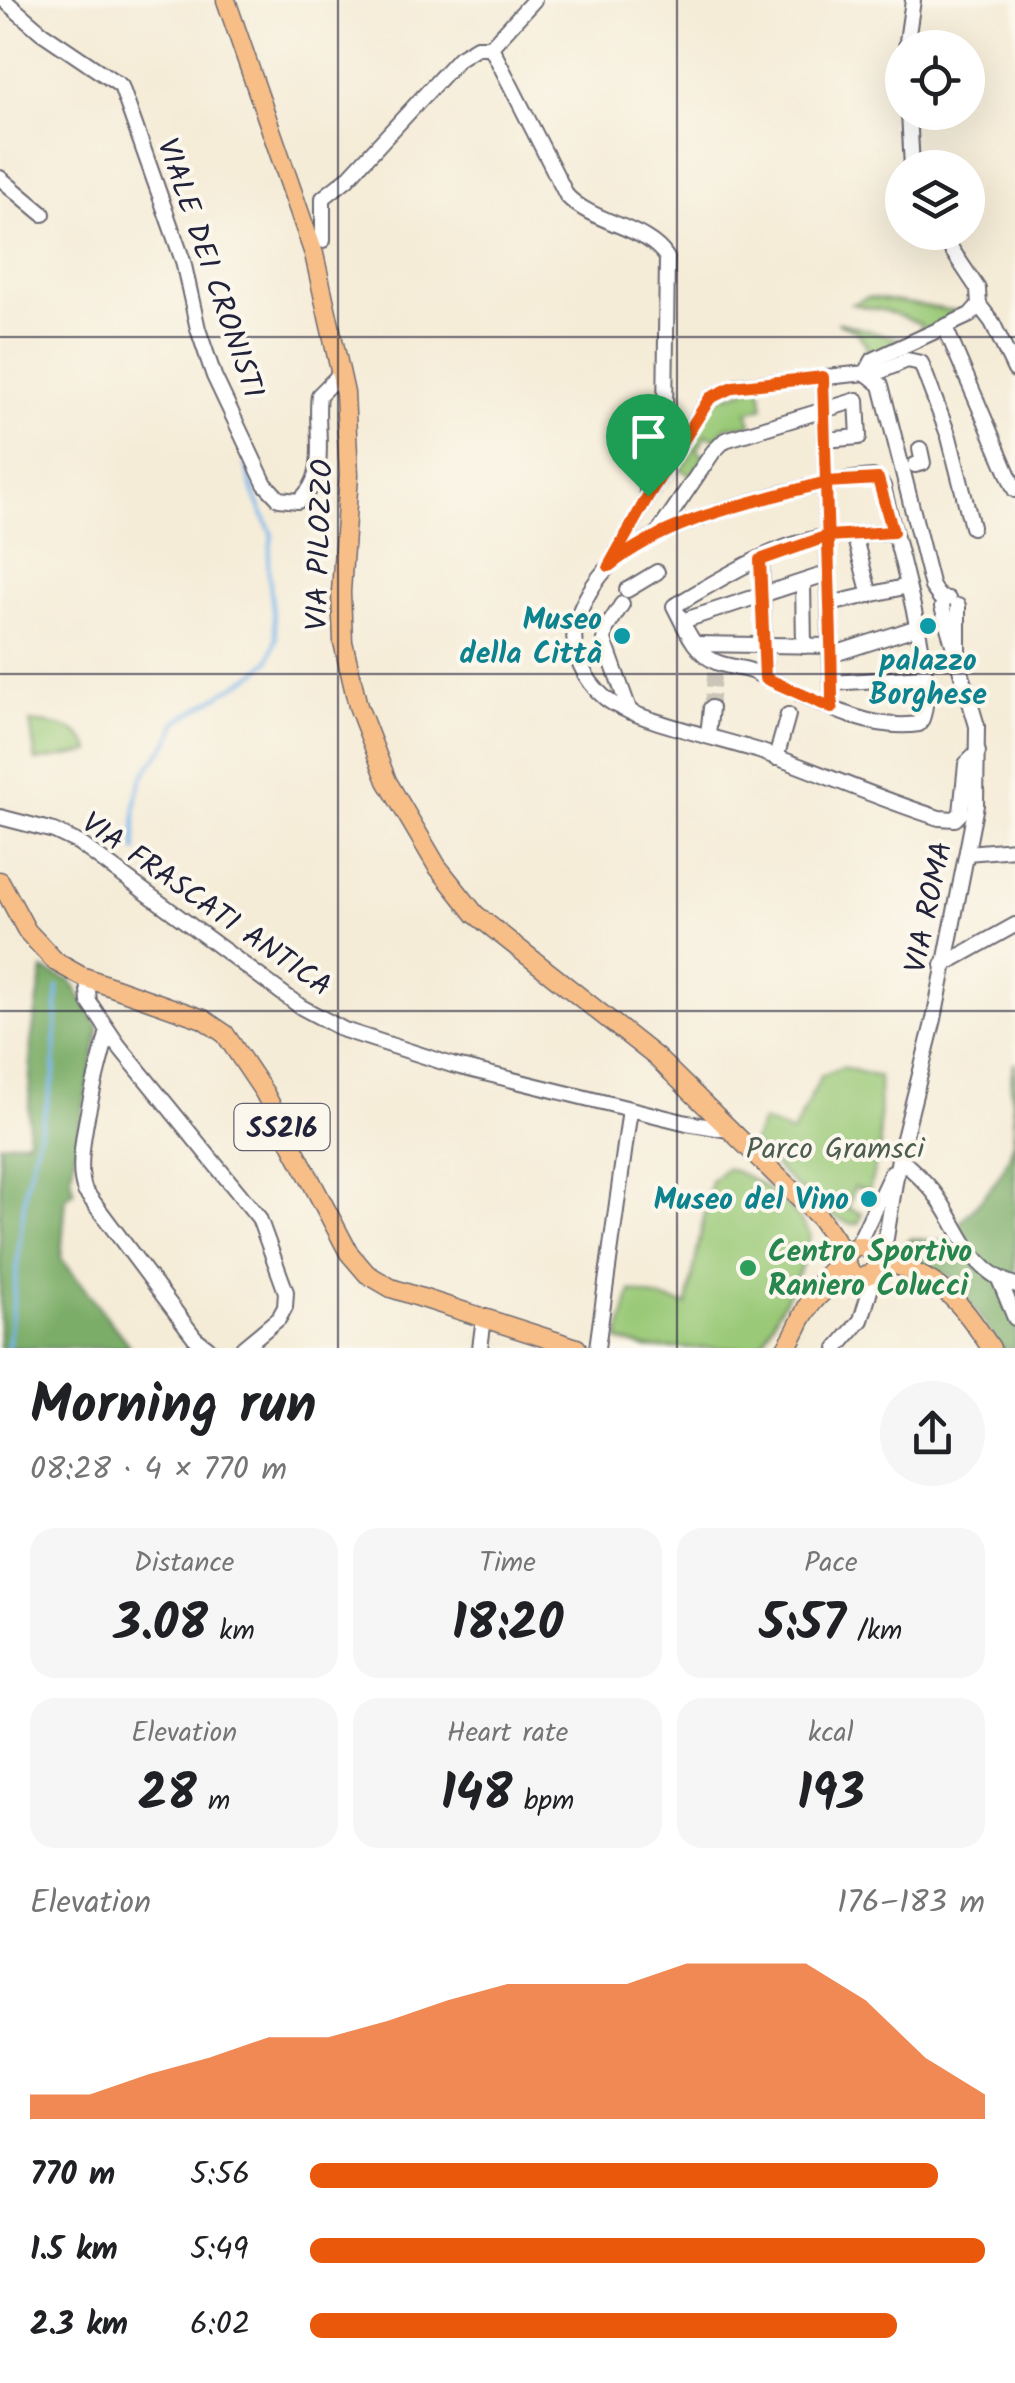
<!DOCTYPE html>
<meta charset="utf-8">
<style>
:root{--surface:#fff;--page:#f6f6f6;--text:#202124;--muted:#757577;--accent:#ea580c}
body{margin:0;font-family:Kalam,sans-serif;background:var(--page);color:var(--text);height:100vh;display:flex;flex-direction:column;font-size:38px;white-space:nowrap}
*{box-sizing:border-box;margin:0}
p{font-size:32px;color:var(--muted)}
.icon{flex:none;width:55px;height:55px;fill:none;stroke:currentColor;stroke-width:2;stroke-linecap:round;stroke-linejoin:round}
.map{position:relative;height:1348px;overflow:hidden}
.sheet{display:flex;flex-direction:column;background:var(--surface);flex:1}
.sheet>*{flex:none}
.controls{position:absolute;left:885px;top:30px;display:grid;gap:20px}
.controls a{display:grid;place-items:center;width:100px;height:100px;border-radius:50%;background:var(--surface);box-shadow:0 10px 40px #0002;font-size:50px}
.pin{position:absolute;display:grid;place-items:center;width:85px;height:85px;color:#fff;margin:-102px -42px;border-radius:50% 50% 50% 0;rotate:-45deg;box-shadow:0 0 10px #0007}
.pin .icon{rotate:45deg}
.round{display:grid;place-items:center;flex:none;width:105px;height:105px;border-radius:52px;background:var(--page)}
.headline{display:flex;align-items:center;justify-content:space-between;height:170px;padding:0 30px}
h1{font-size:55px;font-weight:600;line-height:75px}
.stats{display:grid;grid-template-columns:repeat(3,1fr);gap:15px;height:170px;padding:10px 30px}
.stats div{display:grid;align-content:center;border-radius:25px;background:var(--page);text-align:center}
.stats b{font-size:50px;font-weight:600}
.stats small{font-size:28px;font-weight:400}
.stats p{font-size:28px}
.chart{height:280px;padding:20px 30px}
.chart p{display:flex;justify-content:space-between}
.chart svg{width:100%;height:180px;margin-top:10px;fill:var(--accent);opacity:.7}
ul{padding:0 30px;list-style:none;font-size:32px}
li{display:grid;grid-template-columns:160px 120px 1fr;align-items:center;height:75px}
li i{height:25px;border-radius:12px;background:var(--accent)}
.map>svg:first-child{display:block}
</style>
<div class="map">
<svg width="1015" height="1348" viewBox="0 0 1015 1348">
<rect width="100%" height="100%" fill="#fbf7ec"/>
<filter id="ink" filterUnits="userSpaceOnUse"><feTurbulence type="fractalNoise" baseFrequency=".01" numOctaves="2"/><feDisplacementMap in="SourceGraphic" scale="20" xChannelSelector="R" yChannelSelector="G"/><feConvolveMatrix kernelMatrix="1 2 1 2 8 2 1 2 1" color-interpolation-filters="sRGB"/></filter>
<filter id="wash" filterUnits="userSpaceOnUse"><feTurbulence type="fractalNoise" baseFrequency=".0048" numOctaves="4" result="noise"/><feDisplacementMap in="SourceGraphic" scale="40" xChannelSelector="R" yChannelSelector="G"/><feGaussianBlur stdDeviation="2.25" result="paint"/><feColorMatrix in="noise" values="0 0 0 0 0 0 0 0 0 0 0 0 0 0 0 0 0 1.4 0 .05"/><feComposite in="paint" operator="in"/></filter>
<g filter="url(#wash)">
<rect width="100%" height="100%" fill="#f5ecd7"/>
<g fill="#9ac977" stroke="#5e7659" stroke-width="2.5">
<polygon points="868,297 961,312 924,331 920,330 921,324 890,312 852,304"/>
<polygon points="837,322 903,340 869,357 865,354 867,346 858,333"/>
<polygon points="760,385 764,407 748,412 751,425 726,427 716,440 707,435 697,450 705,456 691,476 671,463 711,401"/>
<path d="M 30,722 C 55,725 82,725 91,752 L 36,761 Z"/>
<path d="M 842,1067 L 879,1077 L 880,1146 L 869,1191 L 854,1187 L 848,1208 L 862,1214 L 858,1224 C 831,1227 773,1164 752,1144 L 762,1121 L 793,1133 L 821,1076 Z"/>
<path d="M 726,1168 C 760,1179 791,1204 810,1234 C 804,1277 776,1308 761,1348 L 648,1348 L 618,1340 L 631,1291 L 687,1305 L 711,1181 Z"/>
</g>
<g fill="#7bad68" stroke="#4e6852" stroke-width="2.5">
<polygon points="43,970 71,981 99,1027 71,1175 74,1191 66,1198 61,1258 131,1348 0,1348 0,1144 28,1140 31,1042"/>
<path d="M 1015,1062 L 1015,1275 L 1006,1271 L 1000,1279 L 1015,1318 L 1015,1348 L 1002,1348 L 950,1276 L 899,1260 L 896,1255 L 900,1247 L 912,1238 L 938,1242 L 947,1239 C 971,1206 1012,1177 1014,1133 C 1015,1109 1006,1084 1015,1062 Z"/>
</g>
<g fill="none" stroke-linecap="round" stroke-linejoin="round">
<g stroke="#78b5eb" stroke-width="4">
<path d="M 136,851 C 135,824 132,793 147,770 C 158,753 172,743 176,722 L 256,673 L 269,661 L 276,639 L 268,566 L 272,535 L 253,491 L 246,465"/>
<polyline points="8,1348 26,1186 54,1075 58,987"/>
</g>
</g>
</g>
<g filter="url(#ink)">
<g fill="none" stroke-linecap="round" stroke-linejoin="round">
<g stroke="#cbc4b8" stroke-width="14" stroke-dasharray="14 7" stroke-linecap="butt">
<polyline points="918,627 945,620"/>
<polyline points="711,708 715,666"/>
</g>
<g stroke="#6c6972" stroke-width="18">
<g id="minor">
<path d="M 4,0 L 41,32 L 121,86 L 183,261 L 198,329 L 214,376 L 265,484 L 279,499 L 298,501 C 331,478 314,429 319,395 L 341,373"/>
<polyline points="491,47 534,0"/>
<polyline points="906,48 913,0"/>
<polyline points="909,112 912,168"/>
<polyline points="0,178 43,214"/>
<polyline points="940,232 978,289 979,305"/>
<path d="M 311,243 L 323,240 L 323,198 L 347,179 L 459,58 L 477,47 L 491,47 L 567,196 C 594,224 649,227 667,258 L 665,413 L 647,475 L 647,496"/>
<polyline points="979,305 992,322 1015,370"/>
<polyline points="945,327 1015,490"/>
<polyline points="866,373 881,385 932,587 940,598 948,599"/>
<polyline points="866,373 873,360 970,315 979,305"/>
<polyline points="872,375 907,360 921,363 949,437 972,527"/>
<polyline points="823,377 832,708"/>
<polyline points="915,465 923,463 920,449"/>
<path d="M 893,532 C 872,534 851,534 831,536 C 775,543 722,578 674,606 C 684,625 694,651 714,661 C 725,667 740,667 751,671 C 803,692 860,733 919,724 C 944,692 892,530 883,486 L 873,477 C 810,481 655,522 610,565 C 595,580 581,603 576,624 C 569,650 585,681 605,698 C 629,719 726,740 762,752 C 821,773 879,799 939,818 L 955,819 L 961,813 L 966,764 L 978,752"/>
<polyline points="658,533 713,452 725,440 857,400 859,437 825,440"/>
<polyline points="854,535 870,595"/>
<polyline points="613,560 658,478 710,398 736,386 866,373"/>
<polyline points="761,560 765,678"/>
<polyline points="803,582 804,646"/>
<polyline points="627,590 657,572"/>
<polyline points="622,604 606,629 604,640 630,712"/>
<polyline points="830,604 908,586"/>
<polyline points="958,606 958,650"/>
<polyline points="682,621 829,573"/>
<polyline points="695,644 831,646"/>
<polyline points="831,655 918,627"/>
<polyline points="832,683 924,677"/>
<polyline points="708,735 711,708"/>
<polyline points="776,758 788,715"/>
<polyline points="0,817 54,831 79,843 301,1007 344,1030 452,1065 687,1123 729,1130"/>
<polyline points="967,853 1015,849"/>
<polyline points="943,965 1015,925"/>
<polyline points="87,978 89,1002 118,1045 259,1218 286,1292 285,1307 279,1318 243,1348"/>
<path d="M 108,1031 C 99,1067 71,1159 85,1191 L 195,1338 L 208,1348"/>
<path d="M 899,1158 C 913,1171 928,1183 938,1198 C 963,1233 970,1271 1015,1285"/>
<polyline points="857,1246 892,1172"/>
<polyline points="875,1255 886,1238 899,1158 934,1019 976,805 977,726 942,607"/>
<polyline points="999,1279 1015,1318"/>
<polyline points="480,1348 484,1318"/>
<polyline points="597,1348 630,1109"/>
<polyline points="837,1348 861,1320 872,1284 868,1276"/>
</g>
</g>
<g stroke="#6c6972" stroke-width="21">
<g id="major">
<polyline points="226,0 314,254 345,393 349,475 341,592 343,642 358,706 387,781 437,866 475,914 656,1057 820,1218 846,1256"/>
<polyline points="0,881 27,931 56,962 81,976 203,1019 225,1034 264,1092 349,1253 367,1274 391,1288 577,1348"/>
<path d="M 877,1259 C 940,1278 955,1294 991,1348"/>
<path d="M 802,1318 C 813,1300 828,1282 850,1278 C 858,1277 867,1278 873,1272 C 886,1259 870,1247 857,1246 L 849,1251 L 845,1260 L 851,1274 L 861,1277"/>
<path d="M 786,1348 C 806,1318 812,1278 845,1260"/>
</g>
</g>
<use href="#minor" stroke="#fff" stroke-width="14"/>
<use href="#major" stroke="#f7be87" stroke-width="18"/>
</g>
</g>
<g fill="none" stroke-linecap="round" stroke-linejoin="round" filter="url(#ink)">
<g stroke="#fff" stroke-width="20">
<path id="route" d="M 648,496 L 609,566 C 670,517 752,503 826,482 C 828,557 832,633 832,708 L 765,678 L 760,560 L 828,536 L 893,532 L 878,479 L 826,482 L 823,377 L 733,387 L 710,398 L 648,496"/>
</g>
<use href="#route" stroke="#ea580c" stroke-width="12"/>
</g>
<path fill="none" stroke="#22223b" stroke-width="2.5" stroke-opacity="0.55" d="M 338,0 L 338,1348M 677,0 L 677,1348M 0,337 L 1015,337M 0,674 L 1015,674M 0,1011 L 1015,1011"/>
<g fill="#0f9aa8" stroke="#fbf7ec" stroke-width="4">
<circle cx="928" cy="626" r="10"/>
<circle cx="622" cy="636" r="10"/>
<circle cx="869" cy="1199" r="10"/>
</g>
<circle fill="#2e9e5b" stroke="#fbf7ec" stroke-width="4" cx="748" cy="1268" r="10"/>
<g text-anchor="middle" stroke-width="8" stroke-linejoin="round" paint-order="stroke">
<rect fill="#fbf7ec" stroke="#636270" stroke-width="2.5" x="234.5" y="1104" width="95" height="46" rx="8"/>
<g font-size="28" font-weight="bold" fill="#22223b">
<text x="282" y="1137">SS216</text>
</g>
<g font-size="30" fill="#22223b" stroke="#fbf7ec">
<text transform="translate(211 268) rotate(71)" y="10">VIALE DEI CRONISTI</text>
<text transform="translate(319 545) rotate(-88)" y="10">VIA PILOZZO</text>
<text transform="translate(207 904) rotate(35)" y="10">VIA FRASCATI ANTICA</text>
<text transform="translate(928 907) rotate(-78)" y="10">VIA ROMA</text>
</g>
<g font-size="30" font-weight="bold" fill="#0d838f" stroke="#fbf7ec" text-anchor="end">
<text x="602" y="629">Museo<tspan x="602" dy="34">della Città</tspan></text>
<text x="928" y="670" text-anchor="middle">palazzo<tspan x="928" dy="34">Borghese</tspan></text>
<text x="849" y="1209">Museo del Vino</text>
</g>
<g font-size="30" fill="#4c5c50" stroke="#fbf7ec">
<text x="835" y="1158">Parco Gramsci</text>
</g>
<g font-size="30" font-weight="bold" fill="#27864d" stroke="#fbf7ec" text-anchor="start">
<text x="768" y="1261">Centro Sportivo<tspan x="768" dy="34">Raniero Colucci</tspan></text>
</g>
</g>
</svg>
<div class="controls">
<a><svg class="icon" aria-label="locate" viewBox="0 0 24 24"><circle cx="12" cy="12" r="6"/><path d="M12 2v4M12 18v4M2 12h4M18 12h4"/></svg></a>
<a><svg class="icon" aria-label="layers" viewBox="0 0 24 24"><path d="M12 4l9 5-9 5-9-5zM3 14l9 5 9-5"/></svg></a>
</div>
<div class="pin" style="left:648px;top:496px;background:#1e9e55"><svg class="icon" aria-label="arrive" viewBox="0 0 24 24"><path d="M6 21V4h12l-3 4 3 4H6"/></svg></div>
</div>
<section class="sheet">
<div class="headline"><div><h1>Morning run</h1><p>08:28 · 4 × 770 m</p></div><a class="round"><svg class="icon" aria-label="share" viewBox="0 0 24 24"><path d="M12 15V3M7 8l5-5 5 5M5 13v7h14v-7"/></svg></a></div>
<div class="stats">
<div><p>Distance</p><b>3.08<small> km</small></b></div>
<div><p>Time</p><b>18:20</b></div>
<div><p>Pace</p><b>5:57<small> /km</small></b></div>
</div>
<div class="stats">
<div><p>Elevation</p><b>28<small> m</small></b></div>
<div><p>Heart rate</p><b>148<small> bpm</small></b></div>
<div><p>kcal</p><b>193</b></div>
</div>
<div class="chart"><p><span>Elevation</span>176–183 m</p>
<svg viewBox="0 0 160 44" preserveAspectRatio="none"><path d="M0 44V38L10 38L20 33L30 29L40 24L50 24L60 20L70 15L80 11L90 11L100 11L110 6L120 6L130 6L140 15L150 29L160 38V44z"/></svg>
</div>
<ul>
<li><b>770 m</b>5:56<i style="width:93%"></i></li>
<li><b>1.5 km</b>5:49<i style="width:100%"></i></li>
<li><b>2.3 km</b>6:02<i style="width:87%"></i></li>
</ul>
</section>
